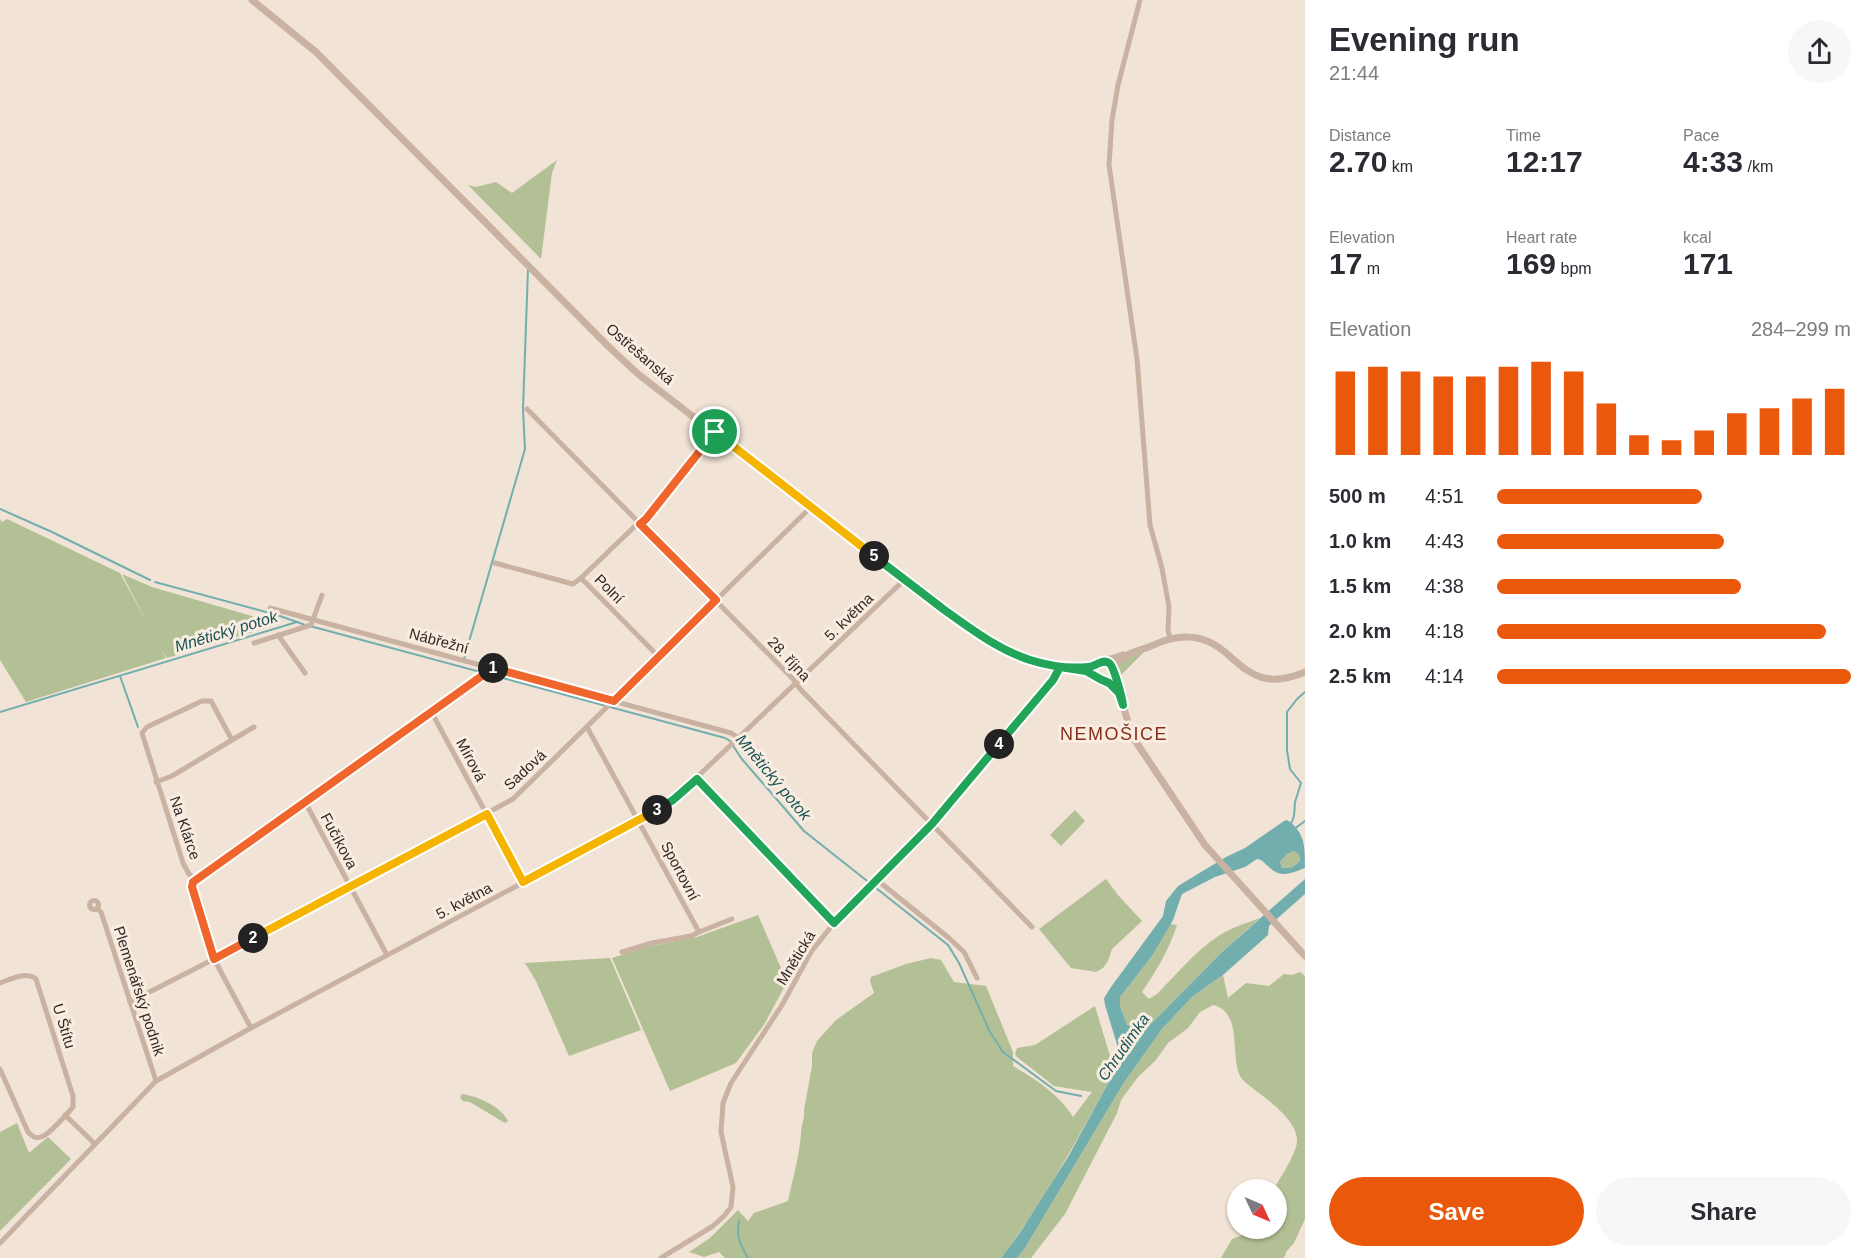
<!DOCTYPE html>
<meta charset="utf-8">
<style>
:root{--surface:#fff;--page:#f7f7f7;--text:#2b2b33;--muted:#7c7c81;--accent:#ea580c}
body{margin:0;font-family:Arial,sans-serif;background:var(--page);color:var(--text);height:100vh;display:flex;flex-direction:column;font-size:22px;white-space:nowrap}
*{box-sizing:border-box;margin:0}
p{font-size:20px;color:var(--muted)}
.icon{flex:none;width:33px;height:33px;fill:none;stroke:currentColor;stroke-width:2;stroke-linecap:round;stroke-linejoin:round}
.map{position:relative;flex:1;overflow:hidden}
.side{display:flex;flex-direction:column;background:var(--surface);width:570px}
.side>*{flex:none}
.needle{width:39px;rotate:134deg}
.fabs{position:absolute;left:1227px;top:1179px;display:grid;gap:12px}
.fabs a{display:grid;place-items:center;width:60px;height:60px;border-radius:50%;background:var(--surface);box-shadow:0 2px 4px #0004;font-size:30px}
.pin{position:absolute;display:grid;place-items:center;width:51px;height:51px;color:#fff;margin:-26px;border:3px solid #fff;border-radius:50%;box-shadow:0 2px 6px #0007}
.km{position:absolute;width:30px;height:30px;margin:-15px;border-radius:50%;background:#222;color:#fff;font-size:16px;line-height:30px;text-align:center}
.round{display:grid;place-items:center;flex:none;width:63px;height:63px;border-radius:32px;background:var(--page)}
.head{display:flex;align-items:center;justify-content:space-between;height:102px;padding:0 24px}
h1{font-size:33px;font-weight:700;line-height:45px}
.metrics{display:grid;grid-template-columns:repeat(3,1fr);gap:9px;height:102px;padding:6px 24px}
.metrics div{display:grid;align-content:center}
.metrics b{font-size:30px;font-weight:700}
.metrics small{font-size:16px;font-weight:400}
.metrics p{font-size:16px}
.chart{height:168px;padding:12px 24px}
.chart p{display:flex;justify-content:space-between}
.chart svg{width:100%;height:108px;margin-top:6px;stroke:var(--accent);stroke-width:6}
.button{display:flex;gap:12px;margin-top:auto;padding:12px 24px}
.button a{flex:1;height:69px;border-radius:36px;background:var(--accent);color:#fff;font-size:24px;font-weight:700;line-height:69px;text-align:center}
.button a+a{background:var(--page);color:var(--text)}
ul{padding:0 24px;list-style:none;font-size:20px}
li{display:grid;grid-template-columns:96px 72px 1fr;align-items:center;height:45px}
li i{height:15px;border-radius:8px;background:var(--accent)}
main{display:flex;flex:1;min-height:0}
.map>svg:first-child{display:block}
</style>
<main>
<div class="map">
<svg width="1305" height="1258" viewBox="0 0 1305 1258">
<rect width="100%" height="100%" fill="#f1e3d5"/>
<g fill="#b3c095">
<polygon points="557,160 552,173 541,259 468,185 476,187 496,182 512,193"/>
<polygon points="0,519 2,522 7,519 120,573 147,623 122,574 152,587 279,624 167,658 161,649 166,658 26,702 0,660"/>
<polygon points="1145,651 1117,679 1118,666 1124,659"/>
<polygon points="1075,810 1085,821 1061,846 1050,835"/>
<polygon points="1294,851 1299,855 1300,861 1291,868 1282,868 1280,862 1287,854"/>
<polygon points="1106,879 1118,895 1142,921 1112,949 1108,961 1103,968 1096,972 1071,968 1039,929"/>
<polygon points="758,915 787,982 765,1023 736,1063 670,1091 612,958 646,947 697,937"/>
<path d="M 1260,918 L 1221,953 L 1152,1023 L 1141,1031 L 1127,1026 L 1120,1006 L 1120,997 L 1152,956 L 1170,924 L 1177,925 C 1169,950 1156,971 1142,992 L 1149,999 L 1157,994 C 1177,974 1196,950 1220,935 C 1232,927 1247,923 1260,918 Z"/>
<polygon points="610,958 641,1030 569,1056 536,981 525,963"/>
<path d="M 931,958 L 941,960 L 954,982 L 986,986 L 1013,1052 L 1013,1066 C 1035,1079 1060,1095 1073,1117 L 1092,1092 L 1054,1086 L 1017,1057 L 1015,1054 L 1017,1048 L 1035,1045 L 1095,1006 L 1110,1056 L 1105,1068 L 1112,1076 C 1078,1138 1044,1201 1001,1258 L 725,1258 L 719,1252 L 704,1257 L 689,1252 L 710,1238 L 738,1210 L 748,1221 L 754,1213 L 788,1201 C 793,1178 799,1157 801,1134 C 801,1125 805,1118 804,1110 L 812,1066 L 812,1053 L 817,1041 L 836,1020 L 874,993 L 870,981 L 871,977 L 906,964 Z"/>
<path d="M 1300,972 L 1305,976 L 1305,1219 L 1294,1243 L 1286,1252 L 1285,1256 L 1283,1258 L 1221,1258 L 1232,1239 L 1248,1233 L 1252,1229 L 1276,1228 L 1276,1190 L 1274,1189 C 1281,1176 1291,1162 1296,1147 C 1304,1122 1263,1097 1246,1083 C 1244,1081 1241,1078 1240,1076 C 1230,1055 1243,1012 1213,1005 L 1200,1012 L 1188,1028 L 1168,1043 L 1156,1060 L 1138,1077 L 1121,1100 L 1117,1113 L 1065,1214 L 1031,1258 L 1017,1258 L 1025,1248 L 1123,1084 L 1162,1029 L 1193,996 L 1223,975 L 1228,998 L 1246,983 L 1269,986 L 1284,974 L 1292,975 Z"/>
<path d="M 462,1094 C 477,1096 502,1107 508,1121 L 505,1123 L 470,1102 L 463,1101 L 460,1098 Z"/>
<polygon points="17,1123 29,1153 48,1137 71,1159 0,1231 0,1132"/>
</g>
<path fill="#73aeaf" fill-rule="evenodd" d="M 1287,820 C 1305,832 1305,846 1305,868 C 1291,873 1281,879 1269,867 C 1264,863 1263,860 1257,859 L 1245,867 L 1215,877 L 1182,894 L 1173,920 L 1152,956 L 1120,997 L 1120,1006 L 1127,1025 L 1141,1031 L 1152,1023 L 1221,953 L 1305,879 L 1305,894 L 1269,926 L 1268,935 L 1223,975 L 1193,996 L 1162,1029 L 1123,1084 L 1025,1248 L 1017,1258 L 1001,1258 L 1019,1234 L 1068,1157 L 1112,1076 L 1119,1051 L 1105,1005 L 1104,998 L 1111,987 L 1163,916 L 1166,901 L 1178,886 L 1226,857 L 1245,848 L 1284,821 ZM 1294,851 L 1299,855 L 1300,861 L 1291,868 L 1282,868 L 1280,862 L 1287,854 Z"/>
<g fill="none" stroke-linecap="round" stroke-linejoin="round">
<g stroke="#73aeaf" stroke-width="2">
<polyline points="0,509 52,532 150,580"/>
<polyline points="155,582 277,615 297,622"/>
<polyline points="310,626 725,738 730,741 741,758 804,831 948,945 959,963 990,1032 1003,1052 1056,1091 1081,1096"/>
<polyline points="464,659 525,449 523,409 528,269"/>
<polyline points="120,676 138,727"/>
<polyline points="0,712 297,622 305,625"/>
<polyline points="1291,824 1294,816 1295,802 1301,783 1290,769 1287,750 1287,712 1297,699 1305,692"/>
<polyline points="1294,829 1305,821"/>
<path d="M 739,1221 C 736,1238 740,1244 748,1258"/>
</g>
<g stroke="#c9b2a1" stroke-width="5">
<polyline points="1140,0 1118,85 1112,120 1109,165 1137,359 1150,525 1162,568 1169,607 1168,630 1170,639"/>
<polyline points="527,409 793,679 800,689 1032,927"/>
<polyline points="495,563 573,584 581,578 659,657"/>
<polyline points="581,578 634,527 646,519 715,432"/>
<polyline points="270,608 731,733 739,738"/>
<polyline points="278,635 305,673"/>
<polyline points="254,643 311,625 322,595"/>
<polyline points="432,713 523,882"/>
<polyline points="587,727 699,932 732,919"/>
<polyline points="232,740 254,727"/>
<polyline points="697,779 834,923"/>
<polyline points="156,782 172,776 232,740 211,701 202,701 147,727 142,733 183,863 189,874 196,879"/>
<polyline points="305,802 387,955"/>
<polyline points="877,880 949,938 964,952 977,978"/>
<circle cx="94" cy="905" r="4.5"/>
<polyline points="97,909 101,912 156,1081"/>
<polyline points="622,952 652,943 691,936 699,932"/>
<path d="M 0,983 C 11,979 26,971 36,979 L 73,1096 L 73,1107 C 67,1114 49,1135 41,1137 C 35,1139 32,1136 28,1132 L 0,1069"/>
<polyline points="130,1002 214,959 513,799 811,507"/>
<polyline points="251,1028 214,959 192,887 193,882 486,674 492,668"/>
<polyline points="65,1115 94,1143"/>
<polyline points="0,1243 156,1081 251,1028 655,812 673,800 904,580"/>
<polyline points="661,1258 713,1226 724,1216 731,1207 733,1187 721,1132 723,1103 731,1083 782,1005 811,952 834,923 932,824 1053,679 1060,667"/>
</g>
<g stroke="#c9b2a1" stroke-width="7">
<polyline points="252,0 316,52 609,347 638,374 904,580 991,643 1018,656 1043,664 1090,672 1099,679 1112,685 1120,695 1132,736 1205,845 1305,956"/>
<path d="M 1083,667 C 1092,667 1094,663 1102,661 C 1110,659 1116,658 1123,655"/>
<path d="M 1113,667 C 1115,678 1120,686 1122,696"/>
<path d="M 1114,669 C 1117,657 1131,653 1143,649 C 1157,644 1172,636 1188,637 C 1237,638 1240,700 1305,672"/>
</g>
</g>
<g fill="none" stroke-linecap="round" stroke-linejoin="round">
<g stroke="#fff" stroke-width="12">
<polyline id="split-1" points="493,668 614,701 716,600 640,524 646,519 715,432"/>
</g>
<g stroke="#fff" stroke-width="12">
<polyline id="split-2" points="253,938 214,959 192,887 193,882 493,668"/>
</g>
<g stroke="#fff" stroke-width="12">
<polyline id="split-3" points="253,938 487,814 523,882 657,810"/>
</g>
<g stroke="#fff" stroke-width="12">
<polyline id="split-4" points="657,810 673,800 697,779 834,923 932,824 999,744"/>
</g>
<g stroke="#fff" stroke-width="12">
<path id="split-5" d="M 874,556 C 897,574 920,591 943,609 C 971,629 997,649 1030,660 C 1049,666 1068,669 1088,667 C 1096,667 1102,658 1109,663 C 1114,666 1122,698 1123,705 L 1119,693 L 1109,683 L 1100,679 L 1086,671 L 1060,667 L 1053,680 L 999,744"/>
</g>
<g stroke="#fff" stroke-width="12">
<polyline id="split-6" points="715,432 874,556"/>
</g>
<use href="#split-1" stroke="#f0652b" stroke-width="8"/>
<use href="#split-2" stroke="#f0652b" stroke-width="8"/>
<use href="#split-3" stroke="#f5b400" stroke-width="8"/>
<use href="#split-4" stroke="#22a559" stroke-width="8"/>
<use href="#split-5" stroke="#22a559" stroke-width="8"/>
<use href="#split-6" stroke="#f5b400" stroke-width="8"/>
</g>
<g text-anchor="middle" stroke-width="6" stroke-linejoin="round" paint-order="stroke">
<g font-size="15" fill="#332824" stroke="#f9ede1">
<text transform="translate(640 354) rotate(41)" y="5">Ostřešanská</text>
<text transform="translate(609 589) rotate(45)" y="5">Polní</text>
<text transform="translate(849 617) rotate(-44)" y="5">5. května</text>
<text transform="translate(439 641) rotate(15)" y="5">Nábřežní</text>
<text transform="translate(789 659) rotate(47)" y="5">28. října</text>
<text transform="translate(471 760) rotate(62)" y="5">Mírová</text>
<text transform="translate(525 770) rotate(-43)" y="5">Sadová</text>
<text transform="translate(185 828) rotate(71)" y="5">Na Klárce</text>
<text transform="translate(339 841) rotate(62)" y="5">Fučíkova</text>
<text transform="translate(680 871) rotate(62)" y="5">Sportovní</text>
<text transform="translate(464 901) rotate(-28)" y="5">5. května</text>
<text transform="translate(796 958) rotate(-59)" y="5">Mnětická</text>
<text transform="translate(139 991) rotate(72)" y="5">Plemenářský podnik</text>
<text transform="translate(64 1026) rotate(73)" y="5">U Štítu</text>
</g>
<g font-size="16" font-style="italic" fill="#195355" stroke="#f9ede1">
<text transform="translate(226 631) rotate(-17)" y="6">Mnětický potok</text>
<text transform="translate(774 777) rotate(50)" y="6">Mnětický potok</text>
<text transform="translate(1123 1047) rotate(-55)" y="6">Chrudimka</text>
</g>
<g font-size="18" letter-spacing="1.5" fill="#85301b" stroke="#f9ede1">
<text x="1114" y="740">NEMOŠICE</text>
</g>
</g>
</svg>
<div class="fabs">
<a><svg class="needle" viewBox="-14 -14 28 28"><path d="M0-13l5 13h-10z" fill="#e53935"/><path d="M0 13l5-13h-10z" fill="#7c7c81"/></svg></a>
</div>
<div class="pin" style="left:715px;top:432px;background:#1e9e55"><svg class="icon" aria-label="arrive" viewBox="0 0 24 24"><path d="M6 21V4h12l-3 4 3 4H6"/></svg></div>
<b class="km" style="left:493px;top:668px">1</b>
<b class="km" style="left:253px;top:938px">2</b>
<b class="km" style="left:657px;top:810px">3</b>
<b class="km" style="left:999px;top:744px">4</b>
<b class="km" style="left:874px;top:556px">5</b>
</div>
<section class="side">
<div class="head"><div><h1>Evening run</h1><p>21:44</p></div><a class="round"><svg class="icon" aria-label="share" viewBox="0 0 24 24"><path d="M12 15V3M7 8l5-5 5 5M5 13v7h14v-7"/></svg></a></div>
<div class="metrics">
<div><p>Distance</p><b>2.70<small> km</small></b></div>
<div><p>Time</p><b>12:17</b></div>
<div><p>Pace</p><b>4:33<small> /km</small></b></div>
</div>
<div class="metrics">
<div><p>Elevation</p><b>17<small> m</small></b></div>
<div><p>Heart rate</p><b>169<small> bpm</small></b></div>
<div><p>kcal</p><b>171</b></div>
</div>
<div class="chart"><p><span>Elevation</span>284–299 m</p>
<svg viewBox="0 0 160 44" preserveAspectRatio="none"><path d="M5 44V10M15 44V8M25 44V10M35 44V12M45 44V12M55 44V8M65 44V6M75 44V10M85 44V23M95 44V36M105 44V38M115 44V34M125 44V27M135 44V25M145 44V21M155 44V17"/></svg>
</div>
<ul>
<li><b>500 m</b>4:51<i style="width:58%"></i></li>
<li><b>1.0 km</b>4:43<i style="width:64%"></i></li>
<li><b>1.5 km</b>4:38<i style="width:69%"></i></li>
<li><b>2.0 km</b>4:18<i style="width:93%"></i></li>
<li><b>2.5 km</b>4:14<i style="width:100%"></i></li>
</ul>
<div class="button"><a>Save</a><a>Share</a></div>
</section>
</main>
